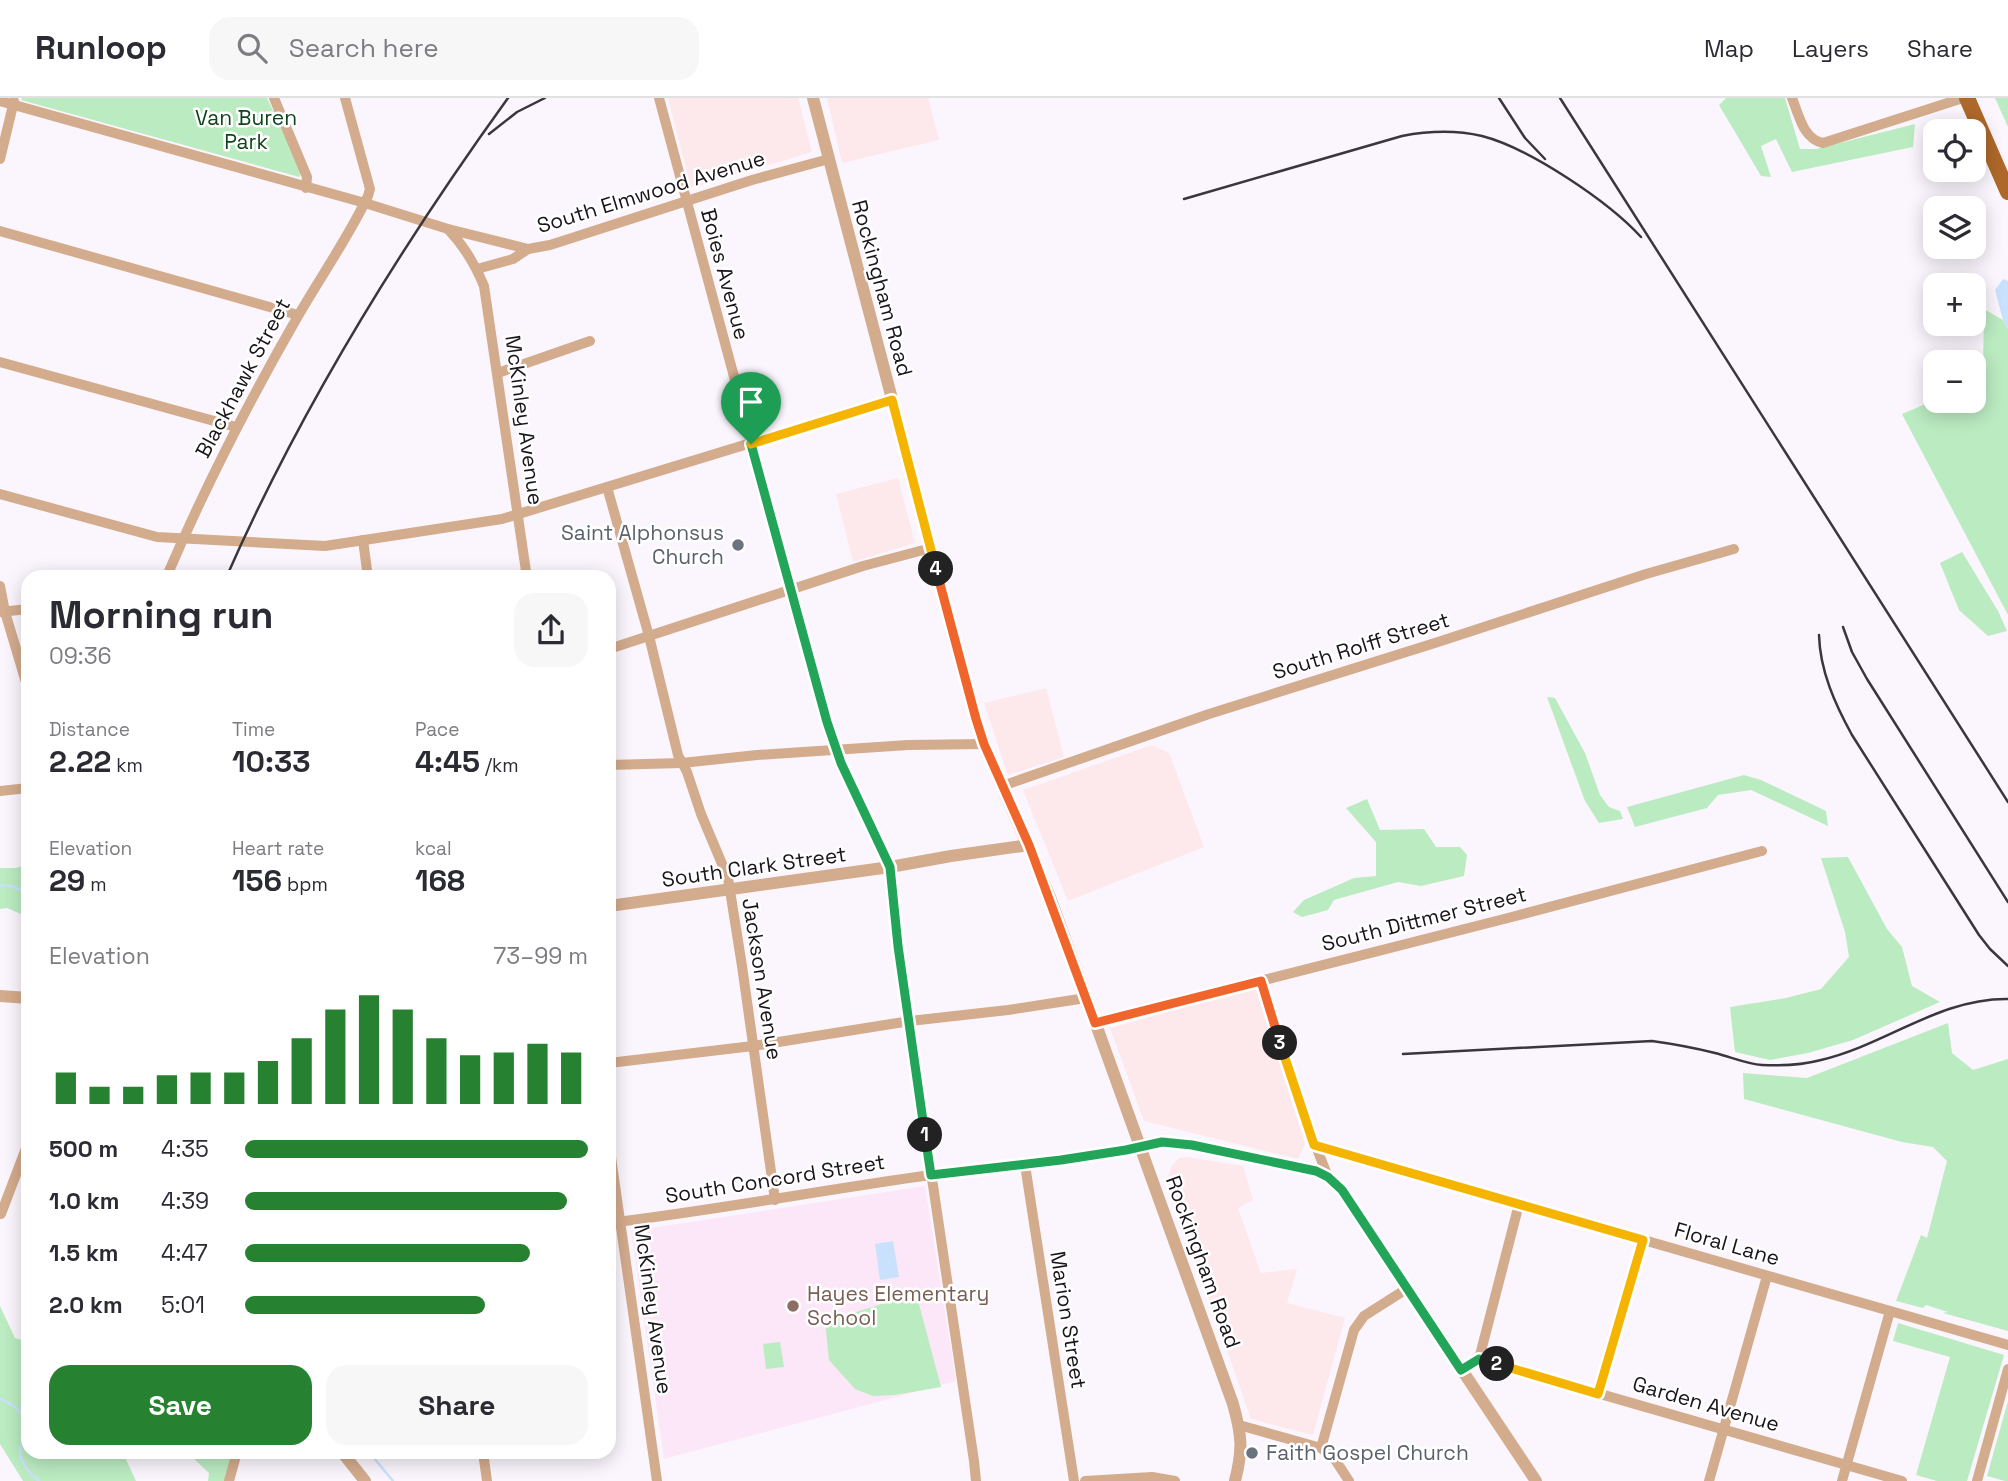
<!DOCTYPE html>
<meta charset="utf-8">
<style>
:root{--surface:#fff;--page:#f7f7f7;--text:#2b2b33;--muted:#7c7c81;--line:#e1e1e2;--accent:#268131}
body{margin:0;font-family:"Space Grotesk",sans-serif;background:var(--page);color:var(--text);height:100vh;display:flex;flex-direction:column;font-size:26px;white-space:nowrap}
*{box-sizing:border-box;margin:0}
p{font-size:23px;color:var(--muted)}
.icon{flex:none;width:38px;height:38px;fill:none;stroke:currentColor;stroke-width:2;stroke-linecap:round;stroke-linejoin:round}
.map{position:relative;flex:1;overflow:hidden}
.sheet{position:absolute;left:21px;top:472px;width:595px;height:889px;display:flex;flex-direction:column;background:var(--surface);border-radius:21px;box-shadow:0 4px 18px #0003}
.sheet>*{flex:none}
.buttons{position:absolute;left:1923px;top:21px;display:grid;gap:14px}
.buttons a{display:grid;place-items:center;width:63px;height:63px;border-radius:14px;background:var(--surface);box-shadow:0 4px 18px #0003;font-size:35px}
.pin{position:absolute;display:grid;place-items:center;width:60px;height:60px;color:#fff;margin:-72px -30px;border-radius:50% 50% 50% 0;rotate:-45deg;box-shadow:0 0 7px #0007}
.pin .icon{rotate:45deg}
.km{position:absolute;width:35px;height:35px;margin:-18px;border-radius:50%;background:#222;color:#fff;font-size:19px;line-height:35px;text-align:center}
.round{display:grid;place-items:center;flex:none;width:74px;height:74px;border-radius:21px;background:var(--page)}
.summary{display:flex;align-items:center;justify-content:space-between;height:119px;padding:0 28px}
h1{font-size:38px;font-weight:700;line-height:52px}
.stats{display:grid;grid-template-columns:repeat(3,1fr);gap:10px;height:119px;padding:7px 28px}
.stats div{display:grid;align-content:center}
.stats b{font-size:30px;font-weight:700}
.stats small{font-size:19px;font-weight:400}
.stats p{font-size:19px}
.chart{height:196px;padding:14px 28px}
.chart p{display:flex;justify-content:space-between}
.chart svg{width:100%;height:126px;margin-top:7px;stroke:var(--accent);stroke-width:6}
.button{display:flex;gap:14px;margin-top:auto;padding:14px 28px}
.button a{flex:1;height:80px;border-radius:21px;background:var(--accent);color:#fff;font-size:28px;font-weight:700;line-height:80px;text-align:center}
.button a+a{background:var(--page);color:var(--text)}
ul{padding:0 28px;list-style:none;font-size:23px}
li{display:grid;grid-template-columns:112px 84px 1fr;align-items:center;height:52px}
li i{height:18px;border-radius:9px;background:var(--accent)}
header{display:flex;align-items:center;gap:42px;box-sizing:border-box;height:98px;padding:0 35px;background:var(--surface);border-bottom:2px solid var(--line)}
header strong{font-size:33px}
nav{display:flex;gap:38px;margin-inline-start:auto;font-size:24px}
.search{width:490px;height:63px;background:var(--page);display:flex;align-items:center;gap:18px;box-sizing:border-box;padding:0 24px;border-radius:21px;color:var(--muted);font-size:26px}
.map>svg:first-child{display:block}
</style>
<header>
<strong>Runloop</strong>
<div class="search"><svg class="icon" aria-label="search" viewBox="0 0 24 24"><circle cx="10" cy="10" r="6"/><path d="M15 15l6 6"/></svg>Search here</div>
<nav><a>Map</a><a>Layers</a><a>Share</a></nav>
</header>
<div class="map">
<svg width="2008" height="1383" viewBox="0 0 2008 1383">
<rect width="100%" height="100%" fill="#fbf6fd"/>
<g fill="#fde8ec">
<polygon points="668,0 798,0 812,54 691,90"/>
<polygon points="827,0 928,0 939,42 842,65"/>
<polygon points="898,380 915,445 853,464 836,396"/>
<polygon points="1046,590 1064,659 1008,677 984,605"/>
<polygon points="1152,647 1169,655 1204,749 1068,803 1023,692"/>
<polygon points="1255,889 1305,1046 1298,1061 1144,1023 1110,930"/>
<polygon points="1187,1059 1243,1068 1253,1102 1238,1110 1261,1175 1297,1171 1287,1205 1345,1220 1313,1337 1251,1321 1167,1082 1171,1069 1179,1060"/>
</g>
<polygon fill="#fbe7f7" points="925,1088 956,1283 664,1361 631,1133"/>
<g fill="#bbebc1">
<polygon points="22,0 267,0 302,73 299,79 21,2"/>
<polygon points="1726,0 1785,0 1800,51 1816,51 1915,26 1913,49 1792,74 1776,41 1761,48 1771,79 1761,78 1719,7"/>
<polygon points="1995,0 2008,0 2008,29"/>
<polygon points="1984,211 2003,222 2008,231 2008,517 1902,316 1935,302 1974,303 1974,286 1985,281 1983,272"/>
<polygon points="1962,454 1998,513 2007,533 1988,538 1959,512 1940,465"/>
<polygon points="1547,599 1555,600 1585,655 1600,697 1609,709 1620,713 1623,721 1599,725 1585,703"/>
<polygon points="1744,677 1761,682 1826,713 1828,728 1751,692 1718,697 1707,710 1635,729 1627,709"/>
<polygon points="1367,701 1380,732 1424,731 1436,749 1460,749 1467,757 1464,778 1421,788 1398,784 1334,802 1328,812 1302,819 1293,814 1304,802 1354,780 1376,778 1376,744 1346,710"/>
<polygon points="1848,759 1887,831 1902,849 1912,888 1940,904 1853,942 1808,955 1770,962 1735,954 1730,909 1786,900 1821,891 1849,859 1845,834 1821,760"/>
<polygon points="28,766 28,819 7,810 0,811 0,770 16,770"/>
<polygon points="1948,925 1952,955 1973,972 2008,961 2008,1233 1943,1215 1948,1214 1926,1207 1923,1210 1896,1203 1921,1137 1927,1140 1947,1063 1933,1049 1902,1044 1744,1001 1743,975 1807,980"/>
<polygon points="916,1195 941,1289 895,1297 873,1298 855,1291 829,1262 825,1224"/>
<polygon points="0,1208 15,1240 28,1244 28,1354 123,1355 136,1383 23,1383 0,1346"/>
<polygon points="1898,1225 2004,1257 1967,1383 1937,1383 1916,1377 1950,1259 1893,1243"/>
<polygon points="780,1244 784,1269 766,1271 763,1246"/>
<polygon points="2008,1303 2008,1383 2005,1383 1987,1378"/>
<polygon points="188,1355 233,1355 225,1383 208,1383 209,1375"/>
</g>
<g fill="#cae1fe">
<polygon points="2003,181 2008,183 2008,231 2003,222 1995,192"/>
<polygon points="893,1143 899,1179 880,1182 875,1146"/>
</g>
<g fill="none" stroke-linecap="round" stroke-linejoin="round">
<g stroke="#cae1fe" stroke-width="2.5">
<polyline points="0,787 11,788 28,795"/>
<path d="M 0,1301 C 7,1304 18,1310 22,1317 C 36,1343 0,1350 39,1383"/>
<polyline points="369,1354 393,1383"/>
</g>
<g stroke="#d3ab8d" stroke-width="10">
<polyline points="274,0 307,79 306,90"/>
<polyline points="659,0 827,624 840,665 890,769 898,848 920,1000 974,1363 976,1383"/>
<path d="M 1792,0 C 1799,17 1803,41 1823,45 L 1963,0"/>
<polyline points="0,3 365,105 448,131 528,151 550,147 752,82 829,61"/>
<polyline points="0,61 14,3"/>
<path d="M 448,131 C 465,149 475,166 484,188 L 527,480"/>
<polyline points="0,133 298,217"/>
<polyline points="477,171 513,161 528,151"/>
<polyline points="0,264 236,329"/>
<polyline points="498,275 590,243"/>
<polyline points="607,389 649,538 678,657 687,674 701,716 728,780 742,868 775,1102"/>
<polyline points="0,396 157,439 325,448 502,421 892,302"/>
<polyline points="363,442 368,480"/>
<path d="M 166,480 C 205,389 249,303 298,218 C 321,178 348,140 368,98 L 370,91 L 345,0"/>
<polyline points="0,488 5,514 28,591"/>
<polyline points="0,514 28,511"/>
<polyline points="609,551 863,468 931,450"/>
<polyline points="609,667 682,665 757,657 908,647 984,646"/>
<polyline points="1002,688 1209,616 1438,544 1646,476 1734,451"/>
<polyline points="0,693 28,690"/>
<polyline points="1261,883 1306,1023 1328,1079"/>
<polyline points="1095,925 1508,820 1762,753"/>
<polyline points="609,965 753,948 910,923 1008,912 1086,900"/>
<polyline points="609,1045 657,1383"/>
<polyline points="1314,1047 2008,1247"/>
<polyline points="1025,1067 1074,1383"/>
<polyline points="1,1116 28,1045"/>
<path d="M 609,1125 C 716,1112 823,1092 930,1077 C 1000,1067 1072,1065 1141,1049"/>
<polyline points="1479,1261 1519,1106"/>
<path d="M 1461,1272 L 1479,1261 C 1620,1301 1761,1342 1902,1383"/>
<polyline points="1598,1296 1643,1142"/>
<polyline points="1239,1327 1321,1350 1334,1360 1349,1383"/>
<polyline points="1321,1350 1354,1232 1364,1218 1408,1190"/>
<polyline points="483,1354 487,1383"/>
<polyline points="229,1383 237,1354"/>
<polyline points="1085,1383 1152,1379 1175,1383"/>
<polyline points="1709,1383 1767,1178"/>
<polyline points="1842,1383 1890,1213"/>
<polyline points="1977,1383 2008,1271"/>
</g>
<g stroke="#d3ab8d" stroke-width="12">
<path d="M 813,0 L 976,621 C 996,682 1026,739 1050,799 L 1233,1306 C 1242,1338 1243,1351 1235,1383"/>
<polyline points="609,808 890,769 951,758 1029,747"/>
<polyline points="0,898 28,900"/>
<path d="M 1141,1049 L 1162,1044 L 1192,1047 L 1316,1073 C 1327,1078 1334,1083 1342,1092 L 1536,1383"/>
<polyline points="342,1354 365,1383"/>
</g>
<polyline stroke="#ae6829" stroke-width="16" points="1967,0 2008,94"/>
<g stroke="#3b363d" stroke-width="2.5">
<polyline points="1499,0 1525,40 1545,61"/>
<polyline points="1560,0 2008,704"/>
<polyline points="489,36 517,14 545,0"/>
<path d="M 1184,101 L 1402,38 C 1428,33 1456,32 1482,38 C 1529,50 1608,103 1641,139"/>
<path d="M 226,480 C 301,309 399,151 508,0"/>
<polyline points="1843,529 1852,554 1867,581 2008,804"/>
<path d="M 1819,537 C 1820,573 1835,606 1852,637 L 1979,837 L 1990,851 L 2008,868"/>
<path d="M 1403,956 L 1652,943 C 1674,946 1695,950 1715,955 C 1731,959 1747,966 1762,967 C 1782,968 1802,967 1821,962 C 1886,947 1939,900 2008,901"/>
</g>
</g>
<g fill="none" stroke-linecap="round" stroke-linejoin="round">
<g stroke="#fff" stroke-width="14">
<polyline id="split-1" points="751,346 827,624 841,665 890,769 898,848 925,1037"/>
</g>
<g stroke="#fff" stroke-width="14">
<polyline id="split-2" points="925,1037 931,1077 1061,1062 1126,1052 1162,1044 1192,1047 1316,1073 1328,1079 1342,1092 1461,1272 1479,1261 1497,1266"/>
</g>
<g stroke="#fff" stroke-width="14">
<polyline id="split-3" points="1280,945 1314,1047 1643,1142 1598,1296 1497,1266"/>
</g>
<g stroke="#fff" stroke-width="14">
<polyline id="split-4" points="936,471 976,621 984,646 1029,747 1095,925 1261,883 1280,945"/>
</g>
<g stroke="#fff" stroke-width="14">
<polyline id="split-5" points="751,346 892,302 936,471"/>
</g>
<use href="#split-1" stroke="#22a559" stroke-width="9"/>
<use href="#split-2" stroke="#22a559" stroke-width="9"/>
<use href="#split-3" stroke="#f5b400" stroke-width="9"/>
<use href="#split-4" stroke="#f0652b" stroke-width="9"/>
<use href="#split-5" stroke="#f5b400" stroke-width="9"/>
</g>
<g fill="#6b7280" stroke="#fff" stroke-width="2.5">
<circle cx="738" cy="447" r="7"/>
<circle cx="1252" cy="1355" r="7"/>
</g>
<circle fill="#8d6e63" stroke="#fff" stroke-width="2.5" cx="793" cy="1208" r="7"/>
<g text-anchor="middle" stroke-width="5" stroke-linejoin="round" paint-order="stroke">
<g font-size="21" fill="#0f441c" stroke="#fff">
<text x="246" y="27">Van Buren<tspan x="246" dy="24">Park</tspan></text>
</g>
<g font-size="21" fill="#19151b" stroke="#fff">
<text transform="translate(651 94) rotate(-17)" y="7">South Elmwood Avenue</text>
<text transform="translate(725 176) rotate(75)" y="7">Boies Avenue</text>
<text transform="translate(882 190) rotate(75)" y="7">Rockingham Road</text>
<text transform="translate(243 280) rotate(-62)" y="7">Blackhawk Street</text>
<text transform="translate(524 322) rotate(82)" y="7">McKinley Avenue</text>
<text transform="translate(1361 548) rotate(-17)" y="7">South Rolff Street</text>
<text transform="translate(754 769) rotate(-8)" y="7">South Clark Street</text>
<text transform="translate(1424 821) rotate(-14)" y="7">South Dittmer Street</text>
<text transform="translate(762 881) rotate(81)" y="7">Jackson Avenue</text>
<text transform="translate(775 1081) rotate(-9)" y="7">South Concord Street</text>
<text transform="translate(1727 1146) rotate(16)" y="7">Floral Lane</text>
<text transform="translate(1203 1164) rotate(70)" y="7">Rockingham Road</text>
<text transform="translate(653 1211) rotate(82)" y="7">McKinley Avenue</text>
<text transform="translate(1068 1222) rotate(81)" y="7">Marion Street</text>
<text transform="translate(1706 1306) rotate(16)" y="7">Garden Avenue</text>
</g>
<g font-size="21" fill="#5b616d" stroke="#fff" text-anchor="end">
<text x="724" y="442">Saint Alphonsus<tspan x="724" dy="24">Church</tspan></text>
<text x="1266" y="1362" text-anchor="start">Faith Gospel Church</text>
</g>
<g font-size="21" fill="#785e54" stroke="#fff" text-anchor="start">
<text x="807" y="1203">Hayes Elementary<tspan x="807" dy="24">School</tspan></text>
</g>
</g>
</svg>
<div class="buttons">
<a><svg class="icon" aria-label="locate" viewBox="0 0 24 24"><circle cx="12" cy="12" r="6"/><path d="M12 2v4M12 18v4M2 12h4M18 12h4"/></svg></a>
<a><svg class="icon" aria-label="layers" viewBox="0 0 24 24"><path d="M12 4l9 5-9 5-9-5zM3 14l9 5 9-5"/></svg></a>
<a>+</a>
<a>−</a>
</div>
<div class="pin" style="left:751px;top:346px;background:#1e9e55"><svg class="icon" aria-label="arrive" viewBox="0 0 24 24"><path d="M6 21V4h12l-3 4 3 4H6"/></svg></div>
<b class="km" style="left:925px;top:1037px">1</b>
<b class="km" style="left:1497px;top:1266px">2</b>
<b class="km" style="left:1280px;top:945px">3</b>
<b class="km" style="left:936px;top:471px">4</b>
<section class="sheet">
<div class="summary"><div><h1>Morning run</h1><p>09:36</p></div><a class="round"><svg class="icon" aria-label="share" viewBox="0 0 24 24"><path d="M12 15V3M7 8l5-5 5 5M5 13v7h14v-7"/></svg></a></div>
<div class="stats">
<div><p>Distance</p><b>2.22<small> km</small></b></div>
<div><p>Time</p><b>10:33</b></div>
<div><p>Pace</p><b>4:45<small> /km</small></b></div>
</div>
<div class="stats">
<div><p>Elevation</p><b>29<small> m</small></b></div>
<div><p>Heart rate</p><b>156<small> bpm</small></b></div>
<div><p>kcal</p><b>168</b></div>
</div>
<div class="chart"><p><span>Elevation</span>73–99 m</p>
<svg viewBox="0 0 160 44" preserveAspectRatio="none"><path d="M5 44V33M15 44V38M25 44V38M35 44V34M45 44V33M55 44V33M65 44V29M75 44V21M85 44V11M95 44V6M105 44V11M115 44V21M125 44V27M135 44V26M145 44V23M155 44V26"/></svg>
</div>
<ul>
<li><b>500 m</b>4:35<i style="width:100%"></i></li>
<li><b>1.0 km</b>4:39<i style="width:94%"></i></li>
<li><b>1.5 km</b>4:47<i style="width:83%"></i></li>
<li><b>2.0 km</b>5:01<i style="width:70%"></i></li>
</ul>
<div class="button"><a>Save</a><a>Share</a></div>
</section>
</div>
